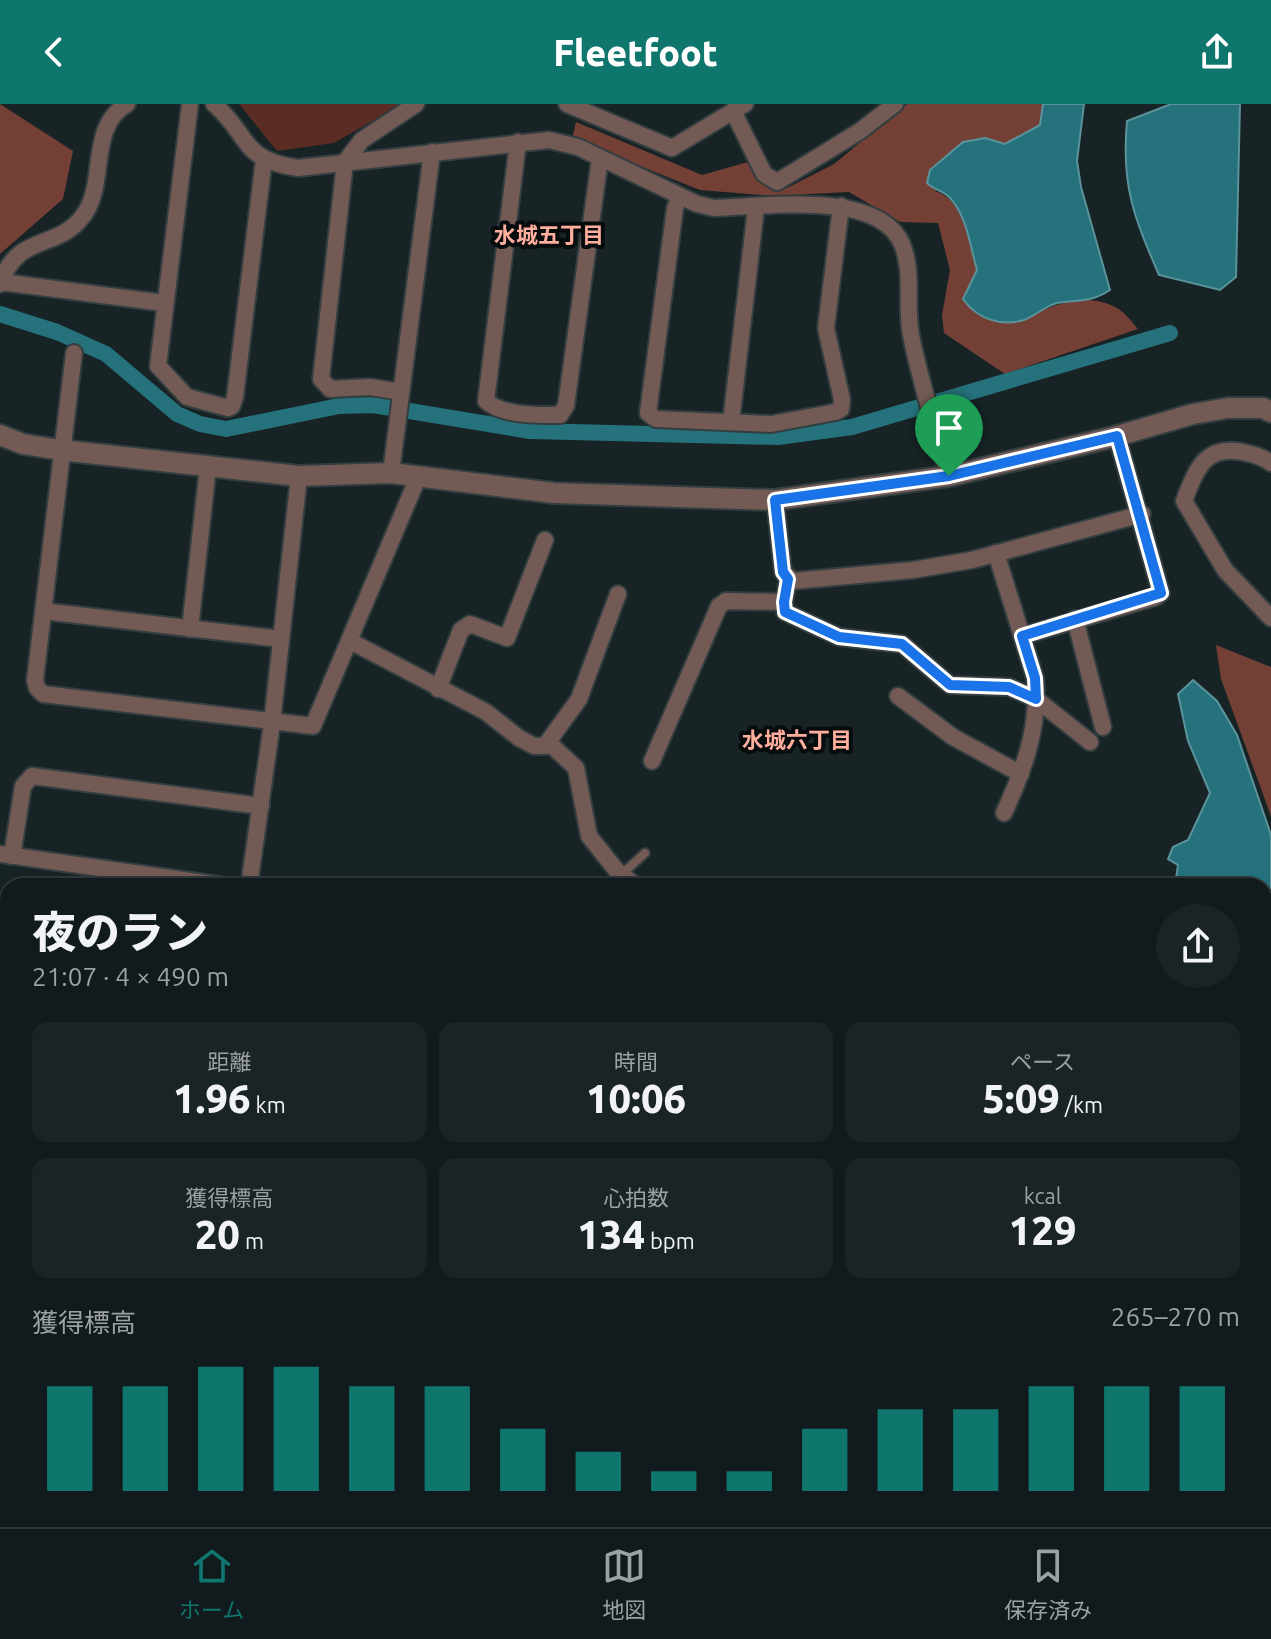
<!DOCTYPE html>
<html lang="ja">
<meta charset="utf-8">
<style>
:root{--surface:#111a1c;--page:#1a2325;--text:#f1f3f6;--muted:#9ca1a3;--line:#30383b;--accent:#0f766e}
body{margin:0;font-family:Ubuntu,"Noto Sans JP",sans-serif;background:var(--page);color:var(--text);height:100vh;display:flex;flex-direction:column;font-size:30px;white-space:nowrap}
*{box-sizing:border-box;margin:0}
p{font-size:26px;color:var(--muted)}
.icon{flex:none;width:44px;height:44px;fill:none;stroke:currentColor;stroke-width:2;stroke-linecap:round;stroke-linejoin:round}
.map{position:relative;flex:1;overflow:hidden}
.details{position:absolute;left:0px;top:774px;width:1272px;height:650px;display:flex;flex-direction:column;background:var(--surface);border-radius:24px 24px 0 0;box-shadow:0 4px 12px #0003,0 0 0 2px var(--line)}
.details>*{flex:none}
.pin{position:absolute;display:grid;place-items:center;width:68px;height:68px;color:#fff;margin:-82px -34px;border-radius:50% 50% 50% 0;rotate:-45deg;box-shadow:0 0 8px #0007}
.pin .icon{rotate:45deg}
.round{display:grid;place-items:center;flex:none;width:84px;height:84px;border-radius:42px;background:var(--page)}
.head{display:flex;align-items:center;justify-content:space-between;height:136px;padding:0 32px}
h1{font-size:44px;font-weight:800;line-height:60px}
.figures{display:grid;grid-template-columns:repeat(3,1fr);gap:12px;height:136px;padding:8px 32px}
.figures div{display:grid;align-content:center;border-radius:16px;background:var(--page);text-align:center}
.figures b{font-size:40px;font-weight:800}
.figures small{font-size:22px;font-weight:400}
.figures p{font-size:22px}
.chart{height:224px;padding:16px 32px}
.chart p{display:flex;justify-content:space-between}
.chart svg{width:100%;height:144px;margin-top:8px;stroke:var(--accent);stroke-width:6}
header{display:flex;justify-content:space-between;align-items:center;height:104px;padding:0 32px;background:var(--accent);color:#fff;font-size:36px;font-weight:800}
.tabs{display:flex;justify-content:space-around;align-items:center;height:112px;border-top:2px solid var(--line);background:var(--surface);font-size:22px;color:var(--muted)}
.tabs a{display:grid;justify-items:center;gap:4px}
.tabs .selected{color:var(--accent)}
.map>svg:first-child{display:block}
</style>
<header><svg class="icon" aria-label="back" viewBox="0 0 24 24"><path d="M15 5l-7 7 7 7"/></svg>Fleetfoot<svg class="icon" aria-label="share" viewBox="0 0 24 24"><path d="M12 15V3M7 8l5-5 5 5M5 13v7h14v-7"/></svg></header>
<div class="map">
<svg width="1271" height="1423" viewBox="0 0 1271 1423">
<rect width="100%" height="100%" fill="#172325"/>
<polygon fill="#5a2c23" points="239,0 402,0 334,39 277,47"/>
<g fill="#744036">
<polygon points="0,0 73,47 63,95 0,150"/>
<path d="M 907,0 L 1043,0 L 1040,21 L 1005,40 L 985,34 L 935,87 C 965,96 969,139 977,166 L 963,196 L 1023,216 C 1050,201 1085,187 1115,203 C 1124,207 1132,218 1138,225 L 1005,270 L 944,229 L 942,211 L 950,166 L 938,119 L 900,118 L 849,88 L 774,92 L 700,86 L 572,35 L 576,18 L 702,71 L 748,58 L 763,78 L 787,84 L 834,60 Z"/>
<polygon points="1216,541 1271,563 1271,712 1221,575"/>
</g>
<g fill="#25727d" stroke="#5b939b" stroke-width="2">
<path d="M 1043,0 L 1084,0 L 1077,57 L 1081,83 L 1110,186 C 1090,199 1080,195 1057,199 C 1045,202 1035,212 1024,216 C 1001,223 977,215 963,195 L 977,166 C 970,142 967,110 948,92 C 942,87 933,85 927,79 L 930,66 L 963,38 L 985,34 L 1005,40 L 1040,21 Z"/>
<path d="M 1171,0 L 1240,0 L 1236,173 L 1220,186 L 1159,171 C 1134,113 1121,82 1127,17 Z"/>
<polygon points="1193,576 1217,597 1237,631 1271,731 1271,840 1264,846 1264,782 1175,782 1178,761 1168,755 1173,743 1188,736 1210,689 1188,637 1178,590"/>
</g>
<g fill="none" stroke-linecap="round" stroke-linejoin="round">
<polyline stroke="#25727d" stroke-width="16" points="0,210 57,228 106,250 177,310 200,320 226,325 339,302 373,301 530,327 778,333 852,323 1170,229"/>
<g stroke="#323e3f" stroke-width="12">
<g id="service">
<polyline points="622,770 645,749"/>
<polyline points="1264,1100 1271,1099"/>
</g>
</g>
<g stroke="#323e3f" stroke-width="20">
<g id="minor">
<polyline points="190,0 158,262 187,293 228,304 232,302 235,293 264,55"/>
<path d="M 214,0 C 251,32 239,55 298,64 L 549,36 L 578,43 L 697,100 L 714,104 C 764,103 878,85 902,140 C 914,170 905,200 911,231 C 920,278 936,326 949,372"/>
<polyline points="567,0 672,44 745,0"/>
<polyline points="733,7 764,70 777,78 860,27 895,0"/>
<path d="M 518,38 L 486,297 C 503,312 538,311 560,311 L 566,302 L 600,54"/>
<polyline points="680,92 675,104 648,309 656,315 771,320 836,308 841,305 842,296 826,224 841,102"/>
<polyline points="1,178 164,199"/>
<path d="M 0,180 C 18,128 57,147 83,112 C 108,79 87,24 127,0"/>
<polyline points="74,249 35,576 37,584 43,590 313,622 419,371"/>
<polyline points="401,288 370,283 330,285 321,275 345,58 362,36 416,0"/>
<polyline points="731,318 756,104"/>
<path d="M 1271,359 C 1263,353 1256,351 1247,349 C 1206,339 1197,363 1184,397 L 1225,466 L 1271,514"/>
<polyline points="391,369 432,48"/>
<polyline points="775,396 783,468 793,477 913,466 972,456 1142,410"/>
<path d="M 996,449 L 1035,574 C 1040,623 1024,665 1004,709"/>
<polyline points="788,475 784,498 785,508 839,533 902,540 950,581 1009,583 1036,595 1090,638"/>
<polyline points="43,507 281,535"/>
<polyline points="1075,515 1103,623"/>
<polyline points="190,525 208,363"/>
<polyline points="1022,532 1156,493 1161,489 1117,332"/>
<polyline points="350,537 486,608 519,634 534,642 545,642 579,595 618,490"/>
<polyline points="438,585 461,526 470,520 507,534 545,436"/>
<polyline points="898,592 953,633 1021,670"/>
<polyline points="548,638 576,664 589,732 617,767 636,782"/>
<polyline points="652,657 719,502 726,497 784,498"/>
<polyline points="0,750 226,782"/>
<polyline points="12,752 23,682 32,672 261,702"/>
<polyline points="249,782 272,619 299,372"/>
<polyline points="0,844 8,848"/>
<polyline points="1264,886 1271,883"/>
<polyline points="0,941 8,935"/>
<polyline points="0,1046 8,1039"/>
<polyline points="0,1056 8,1065"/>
<polyline points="1264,1060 1271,1057"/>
<polyline points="0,1154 8,1148"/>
<polyline points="0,1187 8,1195"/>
<polyline points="0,1355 8,1366"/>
<polyline points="46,1416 52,1423"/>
<polyline points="956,1416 961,1423"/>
<polyline points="123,1423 140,1416"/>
<polyline points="506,1423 550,1417 589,1417 595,1423"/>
</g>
</g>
<g stroke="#323e3f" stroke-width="24">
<polyline id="tertiary" points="0,331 23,340 60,346 299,372 391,369 554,389 775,396 949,372 1117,332 1193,310 1228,304 1263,304 1271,308"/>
</g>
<g stroke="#323e3f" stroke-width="28">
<g id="motorway">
<polyline points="1264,923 1271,921"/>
<polyline points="1264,947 1271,943"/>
<polyline points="1264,982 1271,978"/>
<polyline points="1264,1018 1271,1014"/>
<polyline points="685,1416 695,1423"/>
<polyline points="774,1416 774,1423"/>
<polyline points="802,1416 803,1423"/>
<polyline points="850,1416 854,1423"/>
<polyline points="900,1416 902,1423"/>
<polyline points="233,1423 250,1416"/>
<polyline points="300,1423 317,1416"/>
<polyline points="399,1423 424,1416"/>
</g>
</g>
<use href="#service" stroke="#735a55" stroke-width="8"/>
<use href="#minor" stroke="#735a55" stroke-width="16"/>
<use href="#tertiary" stroke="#735a55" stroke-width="20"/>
<use href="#motorway" stroke="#e8ab9e" stroke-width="24"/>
</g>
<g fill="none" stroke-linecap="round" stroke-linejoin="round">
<g stroke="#fff" stroke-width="16">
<polygon id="route" points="1117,332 1161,489 1022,532 1035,574 1036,595 1009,583 950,581 902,540 839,533 785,508 784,498 788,475 783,468 775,396 949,372"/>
</g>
<use href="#route" stroke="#1a73e8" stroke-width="10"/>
</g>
<g text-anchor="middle" stroke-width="8" stroke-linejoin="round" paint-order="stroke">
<g font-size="22" font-weight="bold" fill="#ffad9d" stroke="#060b0c">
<text x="549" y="139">水城五丁目</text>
<text x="797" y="644">水城六丁目</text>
</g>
</g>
</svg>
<div class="pin" style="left:949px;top:372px;background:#1e9e55"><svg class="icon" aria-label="arrive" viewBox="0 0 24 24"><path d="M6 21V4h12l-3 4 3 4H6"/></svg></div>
<section class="details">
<div class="head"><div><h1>夜のラン</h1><p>21:07 · 4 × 490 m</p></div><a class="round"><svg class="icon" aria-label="share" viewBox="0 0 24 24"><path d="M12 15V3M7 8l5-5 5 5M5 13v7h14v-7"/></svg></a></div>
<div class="figures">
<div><p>距離</p><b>1.96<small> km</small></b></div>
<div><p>時間</p><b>10:06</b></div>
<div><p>ペース</p><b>5:09<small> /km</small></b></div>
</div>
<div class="figures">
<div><p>獲得標高</p><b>20<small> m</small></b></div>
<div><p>心拍数</p><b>134<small> bpm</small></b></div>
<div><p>kcal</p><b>129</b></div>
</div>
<div class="chart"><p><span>獲得標高</span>265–270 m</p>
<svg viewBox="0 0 160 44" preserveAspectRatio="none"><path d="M5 44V12M15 44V12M25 44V6M35 44V6M45 44V12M55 44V12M65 44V25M75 44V32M85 44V38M95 44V38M105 44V25M115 44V19M125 44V19M135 44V12M145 44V12M155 44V12"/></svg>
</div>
</section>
</div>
<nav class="tabs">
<a class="selected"><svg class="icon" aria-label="home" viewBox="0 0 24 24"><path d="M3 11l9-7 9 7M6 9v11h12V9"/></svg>ホーム</a>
<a><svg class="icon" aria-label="map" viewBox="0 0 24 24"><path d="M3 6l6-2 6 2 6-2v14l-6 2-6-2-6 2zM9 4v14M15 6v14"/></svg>地図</a>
<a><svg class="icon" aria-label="saved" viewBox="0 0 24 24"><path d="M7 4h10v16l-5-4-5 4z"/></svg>保存済み</a>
</nav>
